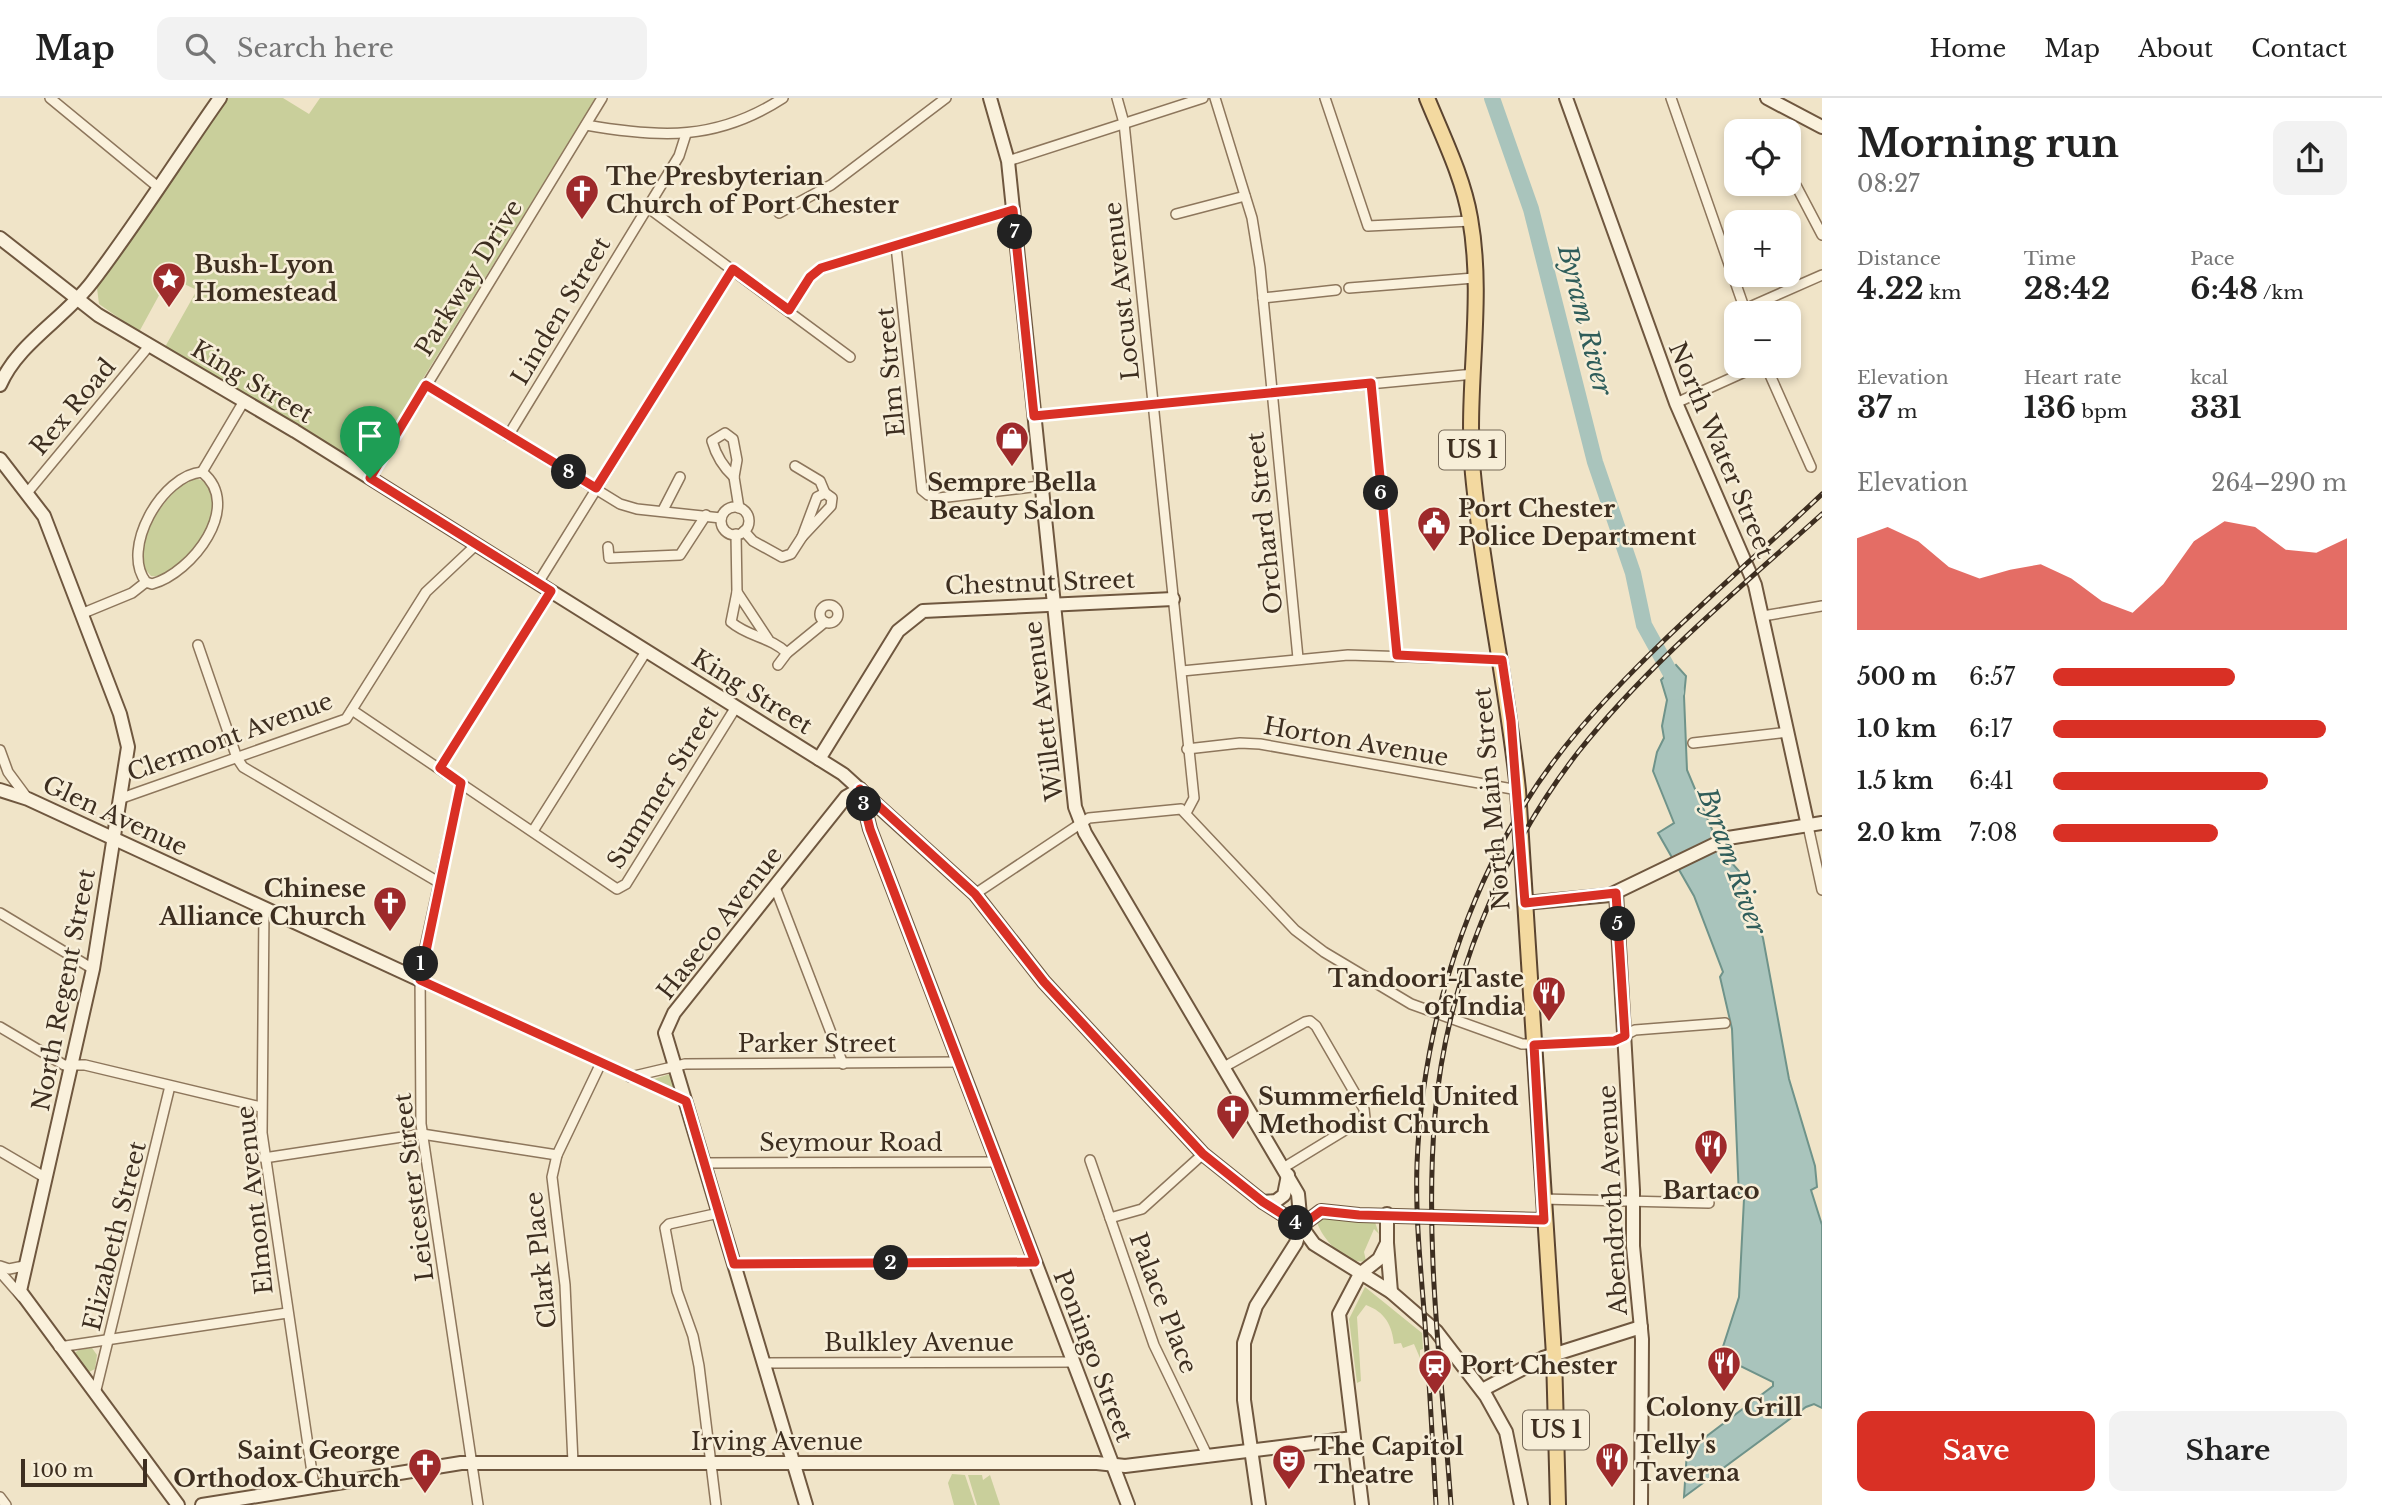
<!DOCTYPE html>
<meta charset="utf-8">
<style>
:root{--surface:#fff;--page:#f2f2f2;--text:#222;--muted:#767676;--line:#e0e0e0;--accent:#d93025}
body{margin:0;font-family:"Libre Baskerville",serif;background:var(--page);color:var(--text);height:100vh;display:flex;flex-direction:column;font-size:26px;white-space:nowrap}
*{box-sizing:border-box;margin:0}
p{font-size:23px;color:var(--muted)}
.icon{flex:none;width:38px;height:38px;fill:none;stroke:currentColor;stroke-width:2;stroke-linecap:round;stroke-linejoin:round}
.map{position:relative;flex:1;overflow:hidden}
.drawer{display:flex;flex-direction:column;background:var(--surface);width:560px}
.drawer>*{flex:none}
.tools{position:absolute;left:1724px;top:21px;display:grid;gap:14px}
.tools a{display:grid;place-items:center;width:77px;height:77px;border-radius:14px;background:var(--surface);box-shadow:0 4px 10px #0003;font-size:35px}
.scale{position:absolute;left:21px;bottom:18px;width:126px;box-sizing:border-box;padding-left:7px;border:4px solid #3d2e20;border-top:0;font-size:19px;line-height:24px;white-space:nowrap;color:#3d2e20;-webkit-text-stroke:5px #f7eed8;paint-order:stroke}
.pin{position:absolute;display:grid;place-items:center;width:60px;height:60px;color:#fff;margin:-72px -30px;border-radius:50% 50% 50% 0;rotate:-45deg;box-shadow:0 0 7px #0007}
.pin .icon{rotate:45deg}
.km{position:absolute;width:35px;height:35px;margin:-18px;border-radius:50%;background:#222;color:#fff;font-size:19px;line-height:35px;text-align:center}
.round{display:grid;place-items:center;flex:none;width:74px;height:74px;border-radius:14px;background:var(--page)}
.head{display:flex;align-items:center;justify-content:space-between;height:119px;padding:0 35px}
h1{font-size:38px;font-weight:700;line-height:52px}
.stats{display:grid;grid-template-columns:repeat(3,1fr);gap:10px;height:119px;padding:7px 35px}
.stats div{display:grid;align-content:center}
.stats b{font-size:30px;font-weight:700}
.stats small{font-size:19px;font-weight:400}
.stats p{font-size:19px}
.chart{height:196px;padding:14px 35px}
.chart p{display:flex;justify-content:space-between}
.chart svg{width:100%;height:126px;margin-top:7px;fill:var(--accent);opacity:.7}
.button{display:flex;gap:14px;margin-top:auto;padding:14px 35px}
.button a{flex:1;height:80px;border-radius:14px;background:var(--accent);color:#fff;font-size:28px;font-weight:700;line-height:80px;text-align:center}
.button a+a{background:var(--page);color:var(--text)}
ul{padding:0 35px;list-style:none;font-size:23px}
li{display:grid;grid-template-columns:112px 84px 1fr;align-items:center;height:52px}
li i{height:18px;border-radius:9px;background:var(--accent)}
header{display:flex;align-items:center;gap:42px;box-sizing:border-box;height:98px;padding:0 35px;background:var(--surface);border-bottom:2px solid var(--line)}
header strong{font-size:33px}
nav{display:flex;gap:38px;margin-inline-start:auto;font-size:24px}
.search{width:490px;height:63px;background:var(--page);display:flex;align-items:center;gap:18px;box-sizing:border-box;padding:0 24px;border-radius:14px;color:var(--muted);font-size:26px}
main{display:flex;flex:1;min-height:0}
.map>svg:first-child{display:block}
</style>
<header>
<strong>Map</strong>
<div class="search"><svg class="icon" aria-label="search" viewBox="0 0 24 24"><circle cx="10" cy="10" r="6"/><path d="M15 15l6 6"/></svg>Search here</div>
<nav><a>Home</a><a>Map</a><a>About</a><a>Contact</a></nav>
</header>
<main>
<div class="map">
<svg width="1822" height="1407" viewBox="0 0 1822 1407">
<rect width="100%" height="100%" fill="#f0e4c8"/>
<g fill="#c9cf9b">
<polygon points="228,0 283,0 309,16 320,0 596,0 369,368 363,368 165,249 197,192 169,179 139,234 99,206 97,190 101,183"/>
<path d="M 190,380 C 246,381 191,484 151,478 L 141,466 C 143,430 161,403 190,380 Z"/>
<polygon points="670,976 674,991 651,982"/>
<path d="M 1322,1118 L 1375,1124 L 1379,1136 L 1374,1131 L 1364,1154 L 1366,1163 C 1346,1168 1320,1139 1316,1121 Z"/>
<path d="M 1365,1189 L 1422,1235 L 1423,1251 L 1420,1252 L 1420,1260 L 1414,1246 L 1403,1250 L 1401,1245 L 1394,1246 C 1392,1227 1385,1214 1366,1207 L 1357,1219 L 1361,1283 L 1357,1285 L 1349,1221 Z"/>
<polygon points="92,1250 97,1257 95,1271 87,1275 73,1256 79,1252"/>
<polygon points="952,1376 965,1377 975,1407 954,1407 948,1385"/>
<polygon points="968,1377 982,1377 983,1382 990,1377 1000,1407 977,1407"/>
</g>
<polygon fill="#a9c4bc" stroke="#6f938a" stroke-width="2" points="1676,567 1686,578 1684,598 1687,672 1721,753 1739,773 1763,840 1789,981 1815,1068 1817,1089 1811,1092 1822,1127 1822,1310 1814,1306 1806,1309 1684,1399 1687,1353 1773,1288 1773,1284 1720,1258 1739,1199 1744,1101 1739,1100 1732,931 1720,879 1723,874 1694,798 1658,735 1674,725 1653,673 1657,654 1664,640 1662,628 1667,602 1661,582"/>
<g fill="none" stroke-linecap="round" stroke-linejoin="round">
<polyline stroke="#a9c4bc" stroke-width="16" points="1492,0 1531,111 1595,364 1633,475 1644,527 1671,576 1676,594"/>
<g stroke="#8d765c" stroke-width="12">
<g id="street">
<polyline points="50,0 158,89"/>
<polyline points="1117,0 1124,25 1194,700 1186,715"/>
<polyline points="1215,0 1252,120 1260,169 1298,560"/>
<polyline points="1325,0 1368,128 1471,123"/>
<polyline points="1671,0 1746,215"/>
<path d="M 586,27 C 660,40 717,43 783,0"/>
<polyline points="1008,63 1203,0"/>
<polyline points="1790,76 1822,137"/>
<polyline points="647,109 850,259"/>
<polyline points="779,115 831,87 946,0"/>
<polyline points="1176,116 1245,98"/>
<polyline points="896,148 922,392 928,397 939,400 1040,388"/>
<polyline points="1349,190 1474,180"/>
<polyline points="1263,200 1336,192"/>
<polyline points="1745,211 1822,177"/>
<polyline points="789,212 810,179 821,170 1013,112"/>
<polyline points="1766,268 1811,369"/>
<polyline points="1371,285 1397,557"/>
<polyline points="426,287 620,406 637,411 721,420"/>
<polyline points="1676,305 1758,268"/>
<polyline points="1034,318 1474,276"/>
<path d="M 725,335 L 733,341 L 737,362 L 734,379 C 723,369 716,357 712,343 Z"/>
<polyline points="508,338 679,58 686,36"/>
<polyline points="795,368 820,383 825,395"/>
<polyline points="202,374 244,303"/>
<polyline points="734,379 739,410"/>
<polyline points="370,380 602,0"/>
<polyline points="27,395 149,248"/>
<polygon points="825,395 832,400 831,408 802,439 817,399"/>
<circle cx="735" cy="423" r="14"/>
<polyline points="663,412 680,379"/>
<polyline points="744,433 753,443 782,459 791,456 802,439"/>
<path d="M 736,436 L 737,494 L 731,524 C 748,539 771,539 787,555"/>
<polyline points="608,449 609,460 680,457 706,417"/>
<polyline points="538,485 733,171"/>
<polyline points="737,494 768,541"/>
<circle cx="829" cy="516" r="9"/>
<path d="M 81,516 L 132,495 L 146,484 L 152,486 C 192,475 244,408 202,374 C 162,377 120,451 146,484"/>
<polyline points="1763,518 1822,508"/>
<polyline points="198,547 237,660 243,669 440,785"/>
<polyline points="778,567 787,555 825,524"/>
<polyline points="1182,573 1348,557 1502,562"/>
<polyline points="352,612 617,791 626,786 736,609"/>
<polyline points="1693,645 1788,634"/>
<polyline points="1187,651 1240,645 1260,646 1518,692"/>
<polyline points="0,652 8,674 28,701"/>
<polyline points="440,670 551,493"/>
<polyline points="461,685 420,872 421,1026 478,1407"/>
<polyline points="122,700 346,621 426,494 477,446"/>
<polyline points="1808,728 1822,792"/>
<polyline points="533,733 647,552"/>
<polyline points="775,789 843,966"/>
<polyline points="975,796 1089,720 1181,711 1295,832 1324,854 1411,906 1522,946 1533,946 1614,943 1635,932 1725,925"/>
<polyline points="264,810 262,1035 314,1388"/>
<polyline points="0,815 93,871"/>
<polyline points="420,882 686,1003"/>
<polyline points="0,929 64,967 85,967 261,1009"/>
<polyline points="1224,969 1305,924 1310,923 1316,928 1364,1011 1365,1020 1283,1070"/>
<polyline points="630,979 685,966 959,964"/>
<polyline points="0,1053 46,1080"/>
<polyline points="264,1060 422,1036 557,1057"/>
<polyline points="1090,1062 1154,1247 1208,1359"/>
<polyline points="705,1065 997,1064"/>
<polyline points="1542,1101 1709,1105"/>
<polyline points="1110,1120 1142,1111 1203,1056"/>
<polyline points="734,1165 1035,1164"/>
<polyline points="0,1168 9,1171 24,1168"/>
<polyline points="0,1174 22,1199"/>
<polyline points="59,1249 287,1215"/>
<polyline points="764,1265 1073,1264"/>
<polyline points="95,1296 170,988"/>
<polyline points="573,1365 565,1187 552,1079 557,1057 601,965"/>
<polyline points="0,1399 6,1407"/>
<polyline points="716,1407 699,1268 693,1238 677,1193 665,1130 669,1126 719,1115"/>
</g>
</g>
<g stroke="#6f573f" stroke-width="16">
<g id="secondary">
<polyline points="990,0 1008,63 1075,709 1085,735 1298,1096 1301,1128 1296,1145 1256,1208 1244,1245 1244,1302 1259,1407"/>
<polyline points="1566,0 1676,305 1755,487 1808,728"/>
<polyline points="1767,0 1822,29"/>
<polyline points="0,140 98,217 295,333 843,676 975,796 1044,884 1203,1056 1263,1104 1301,1128 1314,1146 1391,1194 1436,1233 1486,1298 1506,1334 1521,1407"/>
<path d="M 0,287 C 18,245 64,221 92,184 C 137,125 177,61 220,0"/>
<polyline points="0,361 44,418 120,616 128,649 93,871 20,1193 178,1407"/>
<polyline points="819,661 898,533 923,513 1173,501"/>
<polyline points="0,692 28,701 420,882"/>
<polyline points="1616,795 1633,1092 1633,1148 1642,1241 1641,1407"/>
<polyline points="1525,805 1610,797 1728,740 1822,725"/>
<polyline points="1263,1104 1276,1103 1284,1097 1288,1077"/>
<polyline points="1301,1128 1321,1113 1359,1117 1544,1122"/>
<polyline points="1387,1145 1391,1194"/>
<polyline points="1482,1292 1543,1260 1641,1229"/>
<polyline points="202,1407 461,1365 1097,1365 1125,1368 1353,1340"/>
<polyline points="806,1407 665,935 674,915 846,699 860,691 870,731 1128,1407"/>
<polyline points="1362,1407 1339,1216 1360,1176 1379,1161 1387,1145 1387,1116"/>
</g>
</g>
<g stroke="#5b4430" stroke-width="18">
<path id="primary" d="M 1427,0 C 1443,39 1463,79 1470,120 C 1485,204 1465,291 1473,376 C 1483,482 1507,586 1518,692 L 1554,1257 L 1558,1407"/>
</g>
<use href="#street" stroke="#faf1dc" stroke-width="9"/>
<use href="#secondary" stroke="#faf1dc" stroke-width="12"/>
<use href="#primary" stroke="#f3d9a0" stroke-width="14"/>
<g stroke="#3d2e20" stroke-width="5">
<g id="rail">
<path d="M 1436,1407 C 1433,1351 1430,1295 1426,1239 C 1422,1182 1415,1124 1417,1066 C 1423,912 1477,752 1577,634 C 1651,547 1740,474 1822,396"/>
<path d="M 1451,1407 C 1442,1278 1424,1146 1435,1017 C 1446,887 1499,756 1579,653 C 1649,565 1739,491 1822,416"/>
</g>
</g>
<use href="#rail" stroke="#f7eed8" stroke-width="2.5" stroke-dasharray="8" stroke-linecap="butt"/>
</g>
<g fill="none" stroke-linecap="round" stroke-linejoin="round">
<g stroke="#fff" stroke-width="14">
<polygon id="route" points="1013,112 1034,318 1371,285 1397,557 1502,562 1511,623 1525,805 1616,795 1625,938 1614,943 1534,947 1544,1122 1359,1117 1321,1113 1301,1128 1263,1104 1203,1056 1044,884 975,796 860,691 870,731 1035,1164 734,1166 686,1003 420,882 461,685 440,670 551,493 370,380 426,287 596,390 733,171 789,212 810,179 821,170"/>
</g>
<use href="#route" stroke="#d93025" stroke-width="9"/>
</g>
<defs>
<g id="church-pin" transform="scale(1.75)"><path d="M0 17L-7.5 6A9.5 9.5 0 1 1 7.5 6Z" fill="#9e2a2b" stroke="#f7eed8"/><path d="M-1.2-6h2.4v3.5h3.3v2.4h-3.3V6h-2.4V-.1h-3.3v-2.4h3.3Z" fill="#fff"/></g>
<g id="sight-pin" transform="scale(1.75)"><path d="M0 17L-7.5 6A9.5 9.5 0 1 1 7.5 6Z" fill="#9e2a2b" stroke="#f7eed8"/><path d="M0-6L1.8-2.2L6-1.7L2.9 1.2L3.7 5.4L0 3.3L-3.7 5.4L-2.9 1.2L-6-1.7L-1.8-2.2Z" fill="#fff"/></g>
<g id="shop-pin" transform="scale(1.75)"><path d="M0 17L-7.5 6A9.5 9.5 0 1 1 7.5 6Z" fill="#9e2a2b" stroke="#f7eed8"/><path d="M-5-2.5h2.3a2.7 3.5 0 0 1 5.4 0H5L5.5 6h-11ZM-1.5-2.5h3a1.5 2.3 0 0 0-3 0Z" fill="#fff"/></g>
<g id="civic-pin" transform="scale(1.75)"><path d="M0 17L-7.5 6A9.5 9.5 0 1 1 7.5 6Z" fill="#9e2a2b" stroke="#f7eed8"/><path d="M-.6-6.5H3V-4.5H.6V-3L4-1V1h2V6H-6V1h2V-1L-.6-3ZM-1.2 2.5V6h2.4V2.5Z" fill="#fff"/></g>
<g id="restaurant-pin" transform="scale(1.75)"><path d="M0 17L-7.5 6A9.5 9.5 0 1 1 7.5 6Z" fill="#9e2a2b" stroke="#f7eed8"/><path d="M-5-6h1v4h1v-4h1v4h1v-4h1v5L-1.5 .5V6h-2V.5L-5-1ZM5-6V6H3V1.5H1.5Q1.5-4 5-6Z" fill="#fff"/></g>
<g id="station-pin" transform="scale(1.75)"><path d="M0 17L-7.5 6A9.5 9.5 0 1 1 7.5 6Z" fill="#9e2a2b" stroke="#f7eed8"/><path d="M-3-6H3Q5-6 5-4V2Q5 4 3 4L4.5 6H3L1.5 4h-3L-3 6H-4.5L-3 4Q-5 4-5 2V-4Q-5-6-3-6ZM-3.5-4v3h7v-3ZM-3.5 1v1.5H-2V1ZM2 1v1.5H3.5V1Z" fill="#fff"/></g>
<g id="theatre-pin" transform="scale(1.75)"><path d="M0 17L-7.5 6A9.5 9.5 0 1 1 7.5 6Z" fill="#9e2a2b" stroke="#f7eed8"/><path d="M-5-5.5Q0-4 5-5.5V0Q5 5 0 6Q-5 5-5 0ZM-3.3-2.5H-1v1.5H-3.3ZM1-2.5H3.3v1.5H1ZM-2.8 1Q0 5.5 2.8 1Z" fill="#fff"/></g>
</defs>
<g fill-rule="evenodd">
<use href="#church-pin" x="582" y="93"/>
<use href="#sight-pin" x="169" y="181"/>
<use href="#shop-pin" x="1012" y="340"/>
<use href="#civic-pin" x="1434" y="425"/>
<use href="#church-pin" x="390" y="805"/>
<use href="#restaurant-pin" x="1549" y="895"/>
<use href="#church-pin" x="1233" y="1013"/>
<use href="#restaurant-pin" x="1711" y="1048"/>
<use href="#restaurant-pin" x="1724" y="1265"/>
<use href="#station-pin" x="1435" y="1268"/>
<use href="#restaurant-pin" x="1612" y="1361"/>
<use href="#theatre-pin" x="1289" y="1363"/>
<use href="#church-pin" x="425" y="1367"/>
</g>
<g text-anchor="middle" stroke-width="5" stroke-linejoin="round" paint-order="stroke">
<g fill="#f7eed8" stroke="#756857" stroke-width="2">
<rect x="1439" y="332.5" width="66" height="39" rx="5"/>
<rect x="1523" y="1312.5" width="66" height="39" rx="5"/>
</g>
<g font-size="23" font-weight="bold" fill="#3d2e20">
<text x="1472" y="360">US 1</text>
<text x="1556" y="1340">US 1</text>
</g>
<g font-size="24" font-weight="bold" fill="#3d2e20" stroke="#f7eed8" text-anchor="start">
<text x="606" y="87">The Presbyterian<tspan x="606" dy="28">Church of Port Chester</tspan></text>
<text x="194" y="175">Bush-Lyon<tspan x="194" dy="28">Homestead</tspan></text>
<text x="1012" y="393" text-anchor="middle">Sempre Bella<tspan x="1012" dy="28">Beauty Salon</tspan></text>
<text x="1458" y="419">Port Chester<tspan x="1458" dy="28">Police Department</tspan></text>
<text x="366" y="799" text-anchor="end">Chinese<tspan x="366" dy="28">Alliance Church</tspan></text>
<text x="1524" y="889" text-anchor="end">Tandoori-Taste<tspan x="1524" dy="28">of India</tspan></text>
<text x="1258" y="1007">Summerfield United<tspan x="1258" dy="28">Methodist Church</tspan></text>
<text x="1711" y="1101" text-anchor="middle">Bartaco</text>
<text x="1460" y="1276">Port Chester</text>
<text x="1724" y="1318" text-anchor="middle">Colony Grill</text>
<text x="1636" y="1355">Telly's<tspan x="1636" dy="28">Taverna</tspan></text>
<text x="1314" y="1357">The Capitol<tspan x="1314" dy="28">Theatre</tspan></text>
<text x="400" y="1361" text-anchor="end">Saint George<tspan x="400" dy="28">Orthodox Church</tspan></text>
</g>
<g font-size="24" fill="#3d2e20" stroke="#f7eed8">
<text transform="translate(469 180) rotate(-58)" y="8">Parkway Drive</text>
<text transform="translate(1122 193) rotate(-96)" y="8">Locust Avenue</text>
<text transform="translate(561 213) rotate(-59)" y="8">Linden Street</text>
<text transform="translate(891 274) rotate(-95)" y="8">Elm Street</text>
<text transform="translate(252 284) rotate(31)" y="8">King Street</text>
<text transform="translate(73 309) rotate(-50)" y="8">Rex Road</text>
<text transform="translate(1721 352) rotate(67)" y="8">North Water Street</text>
<text transform="translate(1265 425) rotate(-96)" y="8">Orchard Street</text>
<text transform="translate(1040 485) rotate(-2)" y="8">Chestnut Street</text>
<text transform="translate(752 594) rotate(32)" y="8">King Street</text>
<text transform="translate(1044 613) rotate(-97)" y="8">Willett Avenue</text>
<text transform="translate(230 639) rotate(-20)" y="8">Clermont Avenue</text>
<text transform="translate(1356 644) rotate(10)" y="8">Horton Avenue</text>
<text transform="translate(663 689) rotate(-58)" y="8">Summer Street</text>
<text transform="translate(1492 701) rotate(-95)" y="8">North Main Street</text>
<text transform="translate(115 718) rotate(25)" y="8">Glen Avenue</text>
<text transform="translate(720 825) rotate(-52)" y="8">Haseco Avenue</text>
<text transform="translate(64 892) rotate(-79)" y="8">North Regent Street</text>
<text x="817" y="954">Parker Street</text>
<text x="851" y="1053">Seymour Road</text>
<text transform="translate(414 1089) rotate(-97)" y="8">Leicester Street</text>
<text transform="translate(255 1102) rotate(-96)" y="8">Elmont Avenue</text>
<text transform="translate(1613 1102) rotate(-93)" y="8">Abendroth Avenue</text>
<text transform="translate(115 1138) rotate(-76)" y="8">Elizabeth Street</text>
<text transform="translate(541 1162) rotate(-96)" y="8">Clark Place</text>
<text transform="translate(1163 1205) rotate(69)" y="8">Palace Place</text>
<text x="919" y="1253">Bulkley Avenue</text>
<text transform="translate(1093 1258) rotate(69)" y="8">Poningo Street</text>
<text x="777" y="1352">Irving Avenue</text>
</g>
<g font-size="26" font-style="italic" fill="#2f5d5a" stroke="#f7eed8">
<text transform="translate(1585 222) rotate(76)" y="9">Byram River</text>
<text transform="translate(1732 763) rotate(70)" y="9">Byram River</text>
</g>
</g>
</svg>
<div class="tools">
<a><svg class="icon" aria-label="locate" viewBox="0 0 24 24"><circle cx="12" cy="12" r="6"/><path d="M12 2v4M12 18v4M2 12h4M18 12h4"/></svg></a>
<a>+</a>
<a>−</a>
</div>
<div class="scale">100 m</div>
<div class="pin" style="left:370px;top:380px;background:#1e9e55"><svg class="icon" aria-label="arrive" viewBox="0 0 24 24"><path d="M6 21V4h12l-3 4 3 4H6"/></svg></div>
<b class="km" style="left:421px;top:866px">1</b>
<b class="km" style="left:891px;top:1165px">2</b>
<b class="km" style="left:864px;top:706px">3</b>
<b class="km" style="left:1296px;top:1125px">4</b>
<b class="km" style="left:1618px;top:826px">5</b>
<b class="km" style="left:1381px;top:395px">6</b>
<b class="km" style="left:1015px;top:134px">7</b>
<b class="km" style="left:569px;top:374px">8</b>
</div>
<section class="drawer">
<div class="head"><div><h1>Morning run</h1><p>08:27</p></div><a class="round"><svg class="icon" aria-label="share" viewBox="0 0 24 24"><path d="M12 15V3M7 8l5-5 5 5M5 13v7h14v-7"/></svg></a></div>
<div class="stats">
<div><p>Distance</p><b>4.22<small> km</small></b></div>
<div><p>Time</p><b>28:42</b></div>
<div><p>Pace</p><b>6:48<small> /km</small></b></div>
</div>
<div class="stats">
<div><p>Elevation</p><b>37<small> m</small></b></div>
<div><p>Heart rate</p><b>136<small> bpm</small></b></div>
<div><p>kcal</p><b>331</b></div>
</div>
<div class="chart"><p><span>Elevation</span>264–290 m</p>
<svg viewBox="0 0 160 44" preserveAspectRatio="none"><path d="M0 44V12L10 8L20 13L30 22L40 26L50 23L60 21L70 26L80 34L90 38L100 28L110 13L120 6L130 8L140 16L150 17L160 12V44z"/></svg>
</div>
<ul>
<li><b>500 m</b>6:57<i style="width:62%"></i></li>
<li><b>1.0 km</b>6:17<i style="width:93%"></i></li>
<li><b>1.5 km</b>6:41<i style="width:73%"></i></li>
<li><b>2.0 km</b>7:08<i style="width:56%"></i></li>
</ul>
<div class="button"><a>Save</a><a>Share</a></div>
</section>
</main>
